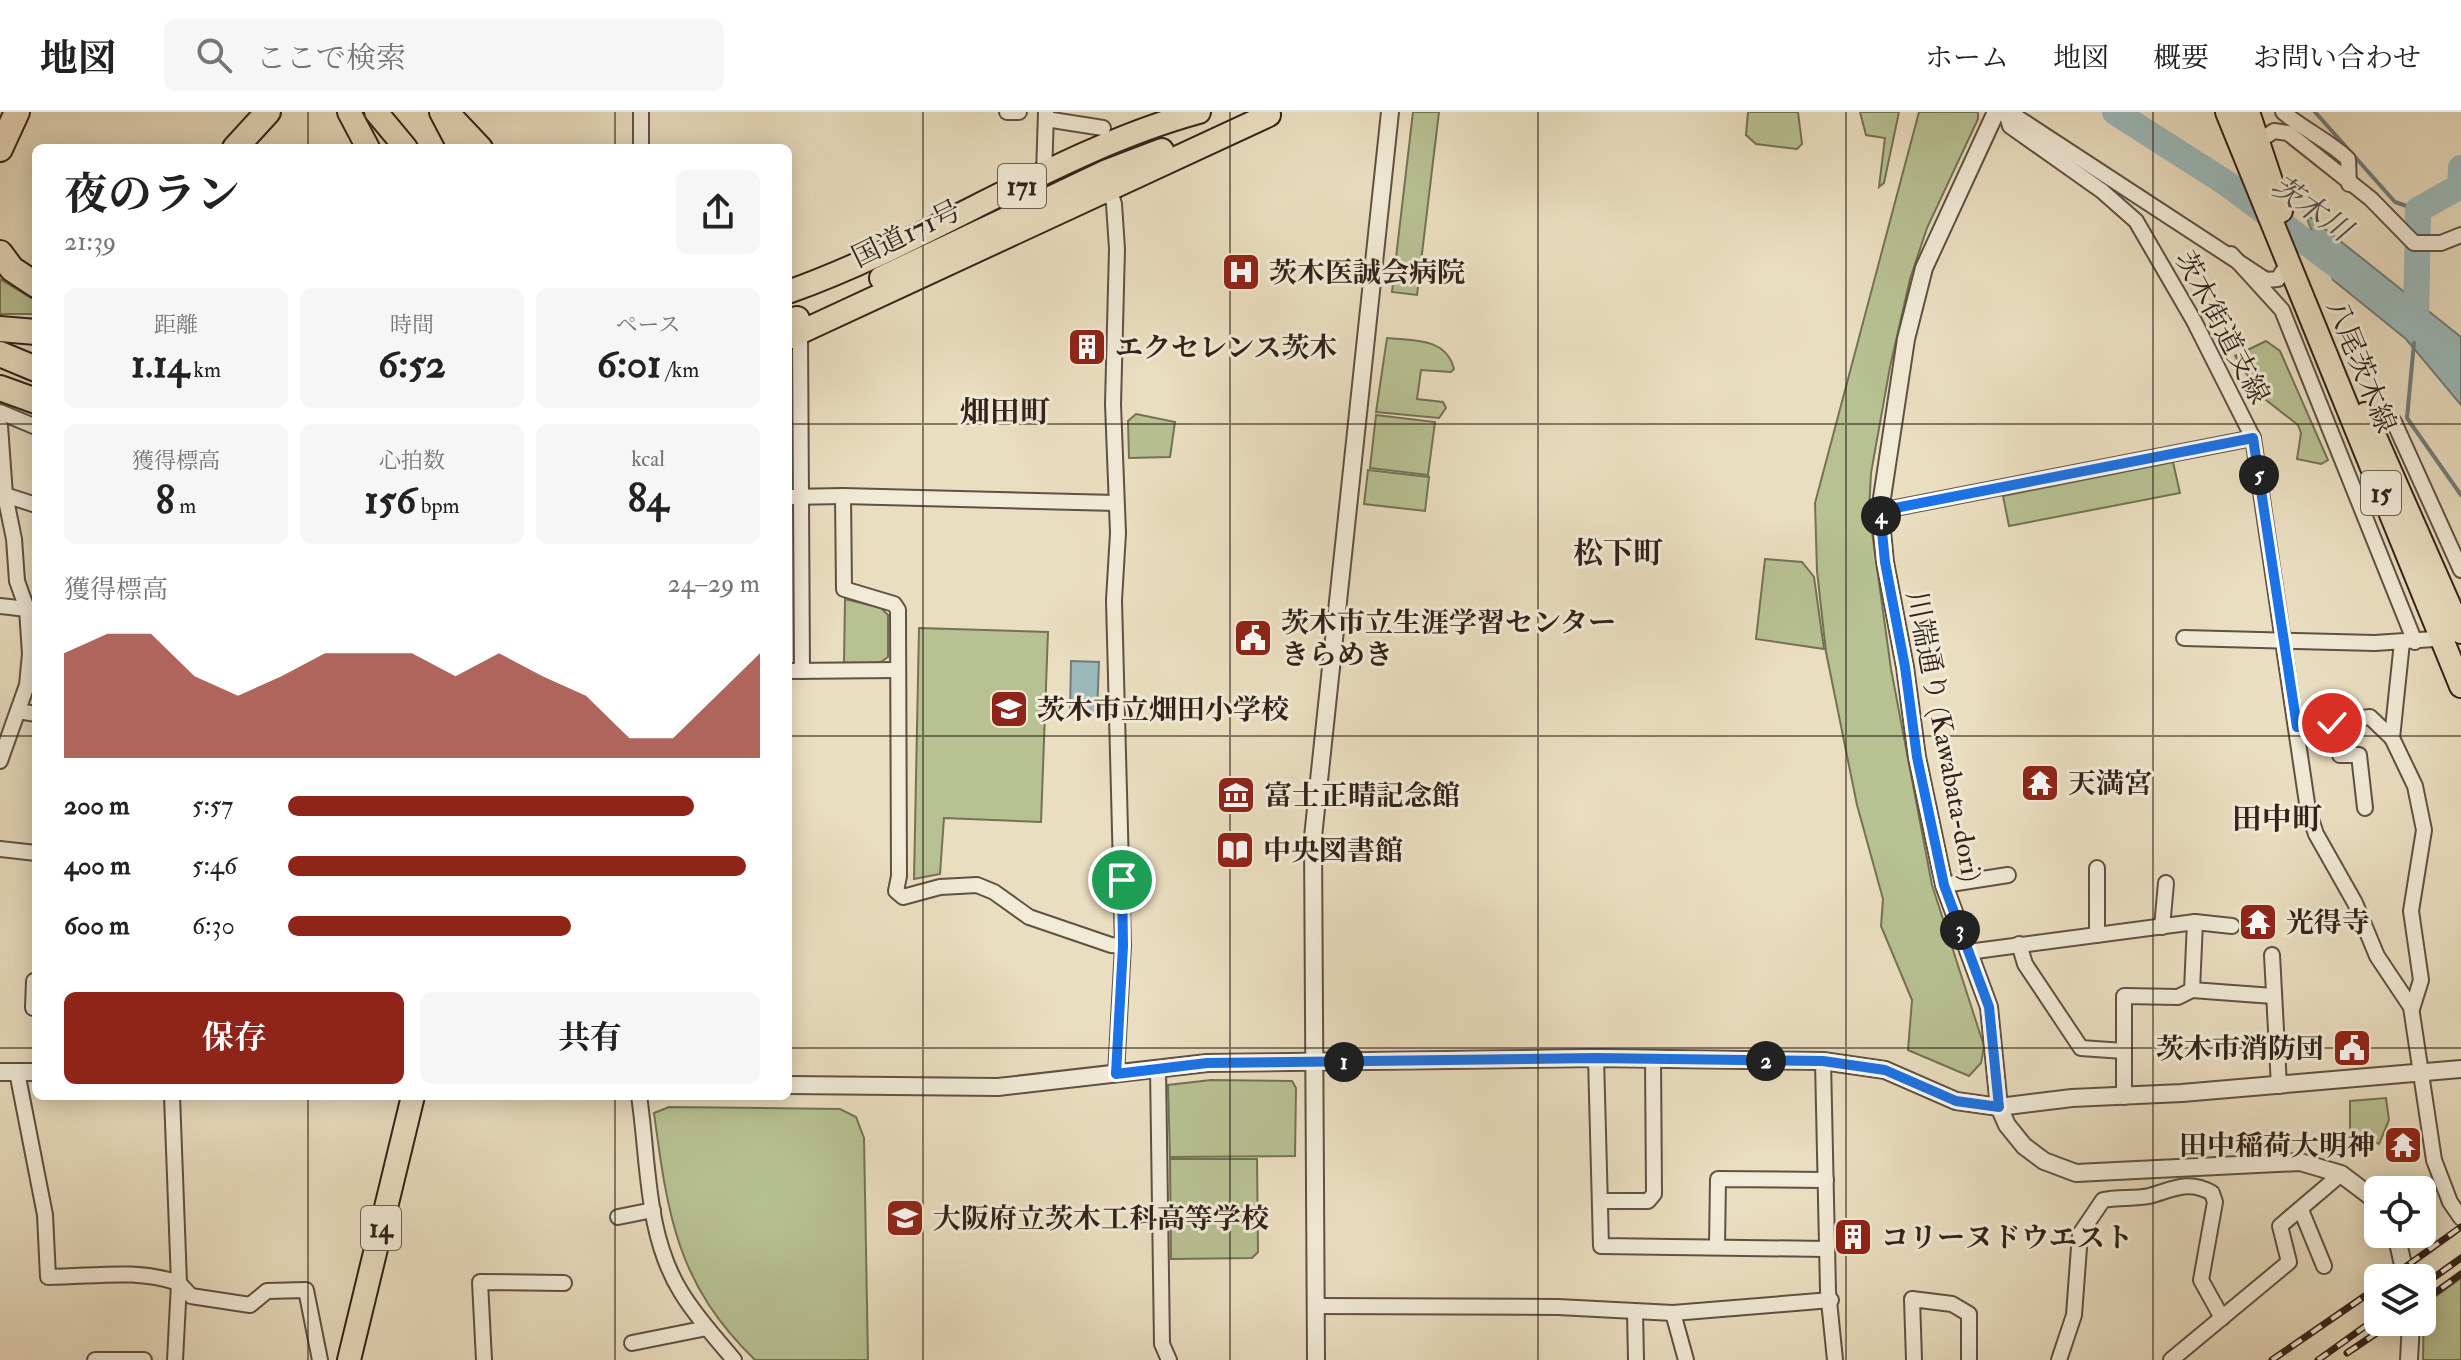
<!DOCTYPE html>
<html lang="ja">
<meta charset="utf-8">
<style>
:root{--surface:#fff;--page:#f6f6f6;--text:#222;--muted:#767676;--line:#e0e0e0;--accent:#8f2418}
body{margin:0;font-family:"IM FELL Double Pica","Noto Serif JP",serif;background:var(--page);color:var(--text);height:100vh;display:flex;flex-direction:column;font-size:30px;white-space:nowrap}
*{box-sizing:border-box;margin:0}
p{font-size:26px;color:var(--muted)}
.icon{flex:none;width:44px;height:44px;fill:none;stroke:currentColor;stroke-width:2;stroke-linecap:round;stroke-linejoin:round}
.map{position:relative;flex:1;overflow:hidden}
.drawer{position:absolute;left:32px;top:32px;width:760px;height:956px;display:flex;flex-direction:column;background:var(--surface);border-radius:12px;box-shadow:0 4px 20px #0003}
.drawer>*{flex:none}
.fabs{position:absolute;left:2364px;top:1064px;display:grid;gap:16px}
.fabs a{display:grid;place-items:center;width:72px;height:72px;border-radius:12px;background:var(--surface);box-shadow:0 4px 20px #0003;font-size:40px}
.pin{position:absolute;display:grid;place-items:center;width:68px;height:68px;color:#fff;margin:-34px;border:4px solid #fff;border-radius:50%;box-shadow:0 2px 8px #0007}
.km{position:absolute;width:40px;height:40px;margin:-20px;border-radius:50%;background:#222;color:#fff;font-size:22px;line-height:40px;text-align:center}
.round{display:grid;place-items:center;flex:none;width:84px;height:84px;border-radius:12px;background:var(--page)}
.summary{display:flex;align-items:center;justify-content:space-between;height:136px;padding:0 32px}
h1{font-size:44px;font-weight:700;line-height:60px}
.figures{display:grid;grid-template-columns:repeat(3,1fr);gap:12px;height:136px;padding:8px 32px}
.figures div{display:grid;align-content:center;border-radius:12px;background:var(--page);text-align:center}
.figures b{font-size:40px;font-weight:700}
.figures small{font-size:22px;font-weight:400}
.figures p{font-size:22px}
.chart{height:224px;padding:16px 32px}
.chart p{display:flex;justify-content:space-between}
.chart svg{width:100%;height:144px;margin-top:8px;fill:var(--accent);opacity:.7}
.button{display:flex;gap:16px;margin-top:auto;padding:16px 32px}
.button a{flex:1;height:92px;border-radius:12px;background:var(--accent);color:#fff;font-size:32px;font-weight:700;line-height:92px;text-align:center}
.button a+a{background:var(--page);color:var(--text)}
ul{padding:0 32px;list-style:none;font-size:26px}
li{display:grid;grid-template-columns:128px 96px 1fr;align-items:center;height:60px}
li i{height:20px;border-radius:10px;background:var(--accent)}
header{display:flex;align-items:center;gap:48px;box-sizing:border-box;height:112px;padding:0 40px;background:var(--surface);border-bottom:2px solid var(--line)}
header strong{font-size:38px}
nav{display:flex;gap:44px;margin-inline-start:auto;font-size:28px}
.search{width:560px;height:72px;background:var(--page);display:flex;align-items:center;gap:20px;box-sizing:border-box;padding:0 28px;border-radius:12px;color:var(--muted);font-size:30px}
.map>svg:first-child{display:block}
</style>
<header>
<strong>地図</strong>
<div class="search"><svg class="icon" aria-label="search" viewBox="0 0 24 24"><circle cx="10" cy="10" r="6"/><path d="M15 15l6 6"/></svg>ここで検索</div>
<nav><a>ホーム</a><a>地図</a><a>概要</a><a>お問い合わせ</a></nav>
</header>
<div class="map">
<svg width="2461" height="1248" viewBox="0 0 2461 1248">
<rect width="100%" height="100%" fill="#eadec0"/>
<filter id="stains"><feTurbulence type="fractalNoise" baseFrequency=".0025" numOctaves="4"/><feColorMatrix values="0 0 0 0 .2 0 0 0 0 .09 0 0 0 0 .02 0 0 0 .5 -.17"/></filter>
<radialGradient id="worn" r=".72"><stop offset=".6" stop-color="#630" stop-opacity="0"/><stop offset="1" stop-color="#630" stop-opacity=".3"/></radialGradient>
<g fill="#b7c192" stroke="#747256" stroke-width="2">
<polygon points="1413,0 1439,0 1417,183 1392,180"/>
<polygon points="1748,0 1798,0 1802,32 1797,37 1756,32 1746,23"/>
<polygon points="1860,0 1899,0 1884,71 1879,75 1885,26 1866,23"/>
<polygon points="1919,0 1978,0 1978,7 1927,116 1910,167 1890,255 1871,361 1869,398 1891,557 1932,773 1984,934 1981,951 1969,964 1908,938 1912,888 1881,814 1883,787 1857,693 1826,540 1817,459 1815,391"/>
<polygon points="0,167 36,189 36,202 0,202"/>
<path d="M 1387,226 C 1413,229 1446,225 1454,257 L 1451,260 L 1421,258 L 1417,287 L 1443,290 L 1446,296 L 1439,306 L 1376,300 Z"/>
<polygon points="2266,229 2280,239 2328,348 2321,352 2297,347 2301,321 2298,313 2261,284 2235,244"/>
<polygon points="1136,302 1175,310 1170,345 1129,346 1128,309"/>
<polygon points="1376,303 1435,310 1428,363 1370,356"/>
<polygon points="2173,350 2180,381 2009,414 2003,384"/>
<polygon points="1368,358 1429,365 1425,399 1364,392"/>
<polygon points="1765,447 1802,450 1814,465 1824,537 1756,527"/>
<polygon points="845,487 881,496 888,503 888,545 878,552 844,551"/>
<polygon points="919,516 1048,520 1041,710 944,706 940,762 914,767"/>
<polygon points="1211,968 1292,969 1296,976 1295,1044 1170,1045 1168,973"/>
<polygon points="2386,986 2389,1008 2379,1032 2350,1019 2350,989"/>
<path d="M 669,995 L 840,997 L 856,1005 L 864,1026 L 868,1248 L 755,1248 C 677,1172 668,1105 654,1001 Z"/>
<polygon points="1170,1047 1257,1047 1258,1140 1252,1146 1171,1147"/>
<polygon points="2461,1166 2461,1248 2423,1248 2424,1193"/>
</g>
<g fill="#9bbabb" stroke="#717d7b" stroke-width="2">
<polygon points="2305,101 2461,225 2461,293 2406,227 2333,168 2322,133 2317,133"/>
<polygon points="1071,549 1099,550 1097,601 1070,602"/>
</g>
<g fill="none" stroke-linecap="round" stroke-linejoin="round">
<g stroke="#717d7b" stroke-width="4">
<polyline points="2315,0 2395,90 2418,98"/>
<polyline points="2414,231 2407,306 2461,383"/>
</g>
<g stroke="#9bbabb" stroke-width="26">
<polyline points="2115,0 2226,71 2354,166"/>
<polyline points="2416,213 2418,98 2460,74 2461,56"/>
</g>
<g stroke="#605144" stroke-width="18">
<g id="minor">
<polyline points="641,0 641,36"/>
<polyline points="1007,0 1019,0"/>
<polyline points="2006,0 2010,14 2102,79 2136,109 2194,209 2253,326 2308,698 2316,722 2355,791 2377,844 2411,895 2434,1048 2450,1090 2461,1106"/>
<polyline points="2009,0 2266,168 2278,167 2283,159"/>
<path d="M 2283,0 C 2304,18 2328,28 2348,47 L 2349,72"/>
<polyline points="1046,7 1103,16"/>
<polyline points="2259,29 2274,19 2288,21 2371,87 2414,131 2441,131 2461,123"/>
<polyline points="1044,64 1046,0"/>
<polyline points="1109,76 1114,92 1117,137 1113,292 1118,421 1114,488 1123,834 1116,962"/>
<polyline points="2231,142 2282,198 2415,530"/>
<polyline points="800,220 802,559"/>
<polyline points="0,300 36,315"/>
<polyline points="2386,307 2394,310 2461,458"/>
<polyline points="0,314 5,383 14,427 17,469 27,497 30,542 27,573 0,649"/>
<polyline points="5,383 36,393"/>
<polyline points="788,385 843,384"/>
<polyline points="1116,391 843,384 844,477 894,492 898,498 899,764 896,779 903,785 940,775 977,773 994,780 1029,805 1111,833 1123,834"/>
<polyline points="1880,399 2253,326"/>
<polyline points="0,494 27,497"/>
<polyline points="2184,526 2375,531 2449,526"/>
<polyline points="2402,530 2392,626 2415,674 2424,718 2411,799 2421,868 2412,897"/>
<polyline points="788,559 898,558"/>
<polyline points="18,599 36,602"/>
<polyline points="2332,611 2340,643 2359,643 2365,696"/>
<polyline points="2297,615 2370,605 2392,626"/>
<polyline points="0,737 36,741"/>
<polyline points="1944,773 2008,763"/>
<polyline points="2162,815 2166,771"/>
<polyline points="2097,823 2097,756"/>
<polyline points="2019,832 2025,852 2081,936 2124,939"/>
<polyline points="1968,840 2195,810 2232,814"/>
<polyline points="2272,843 2279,974"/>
<polyline points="2192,878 2273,884"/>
<polyline points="33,896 34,869"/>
<polyline points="1596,946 1601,1134 1827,1137"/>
<polyline points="1823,949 1828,1179 1835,1248"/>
<polyline points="1158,956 1162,1232 1169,1248"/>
<path d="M 17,960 L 45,1103 L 48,1165 C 95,1165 133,1156 179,1171 L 172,984"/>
<path d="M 639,984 C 649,1049 645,1122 681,1180 C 696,1205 716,1226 734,1248"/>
<polyline points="2124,985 2124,884 2178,885 2192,878 2195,810"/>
<polyline points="1600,1089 1648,1089 1654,1082 1653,947"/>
<polyline points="2301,1098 2324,1154"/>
<polyline points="618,1105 653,1098"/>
<polyline points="1717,1135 1718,1067 1826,1068"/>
<polyline points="179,1171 191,1184 250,1193 267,1179 306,1178 320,1248"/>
<polyline points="1315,1194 1558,1195 1673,1201 1831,1188"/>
<polyline points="1635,1200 1636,1248"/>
<polyline points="1673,1201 1686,1248"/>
<polyline points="632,1231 707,1216"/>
<polyline points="95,1248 144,1248"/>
<polyline points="175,1248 179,1171"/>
<polyline points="484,1248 480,1170 564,1171"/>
<polyline points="1914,1248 1912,1187 1952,1192 1969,1202 1969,1248"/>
<path d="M 2059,1248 L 2074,1203 L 2080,1122 L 2103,1088 C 2118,1085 2134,1087 2149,1084 C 2172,1078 2188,1067 2212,1081 L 2215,1090 L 2201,1168 L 2222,1206"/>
<polyline points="2171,1248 2289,1150 2280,1114 2341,1062"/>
</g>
</g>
<g stroke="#605144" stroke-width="20">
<g id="tertiary">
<polyline points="1996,0 1924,156 1906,227 1880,399 1885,450 1905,555 1917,645 1944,773 1989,895 1999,995 2007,1013 2024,1034 2044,1049 2076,1061 2300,1050 2341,1062 2378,1090"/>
<polyline points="0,960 36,960"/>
<polyline points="788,973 998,975 1207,951 1596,946 1823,949 1885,958 1956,989 1999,995 2072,986 2182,981 2461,957"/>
<polyline points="2396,1122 2406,1166"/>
<polyline points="1316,1248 1313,725 1390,0"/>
<polyline points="2409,1248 2411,1210"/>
</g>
</g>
<g stroke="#32221b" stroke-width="26">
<g id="primary">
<polyline points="2227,0 2461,574"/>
<polyline points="2248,0 2281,99"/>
<polyline points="2365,302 2461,520"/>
<polyline points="349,1248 413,984"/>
</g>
</g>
<g stroke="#32221b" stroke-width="26">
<g id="trunk">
<polyline points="349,0 368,36"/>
<polyline points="376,0 406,36"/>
<polyline points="448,1 481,36"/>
<polyline points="881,166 1107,59 1162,38"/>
<path d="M 788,180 C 927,131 1059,38 1199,0"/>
<polyline points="788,226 1269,3"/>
</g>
</g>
<g stroke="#32221b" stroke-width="28">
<g id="motorway">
<polyline points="442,0 461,36"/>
<polyline points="235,36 268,0"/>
<polyline points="0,37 17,0"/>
<polyline points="0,141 12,157 36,173"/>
<polyline points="788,211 797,207"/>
<polyline points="0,217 36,220"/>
<polyline points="0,242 36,257"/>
<polyline points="0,276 36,289"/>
</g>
</g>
<use href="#minor" stroke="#f1ead6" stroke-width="14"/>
<use href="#tertiary" stroke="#f1ead6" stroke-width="16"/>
<use href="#primary" stroke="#eadec0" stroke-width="22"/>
<use href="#trunk" stroke="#eadec0" stroke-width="22"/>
<use href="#motorway" stroke="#eadec0" stroke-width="24"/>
<g stroke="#32221b" stroke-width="7">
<g id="rail">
<polyline points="2390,1166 2461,1115"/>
<polyline points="2422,1174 2461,1146"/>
<polyline points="2422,1190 2461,1162"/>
<polyline points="2347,1241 2393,1210"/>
<polyline points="2272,1248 2378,1175"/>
<polyline points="2318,1248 2378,1205"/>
</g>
</g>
<use href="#rail" stroke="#f1ead6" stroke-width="4" stroke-dasharray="12" stroke-linecap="butt"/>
</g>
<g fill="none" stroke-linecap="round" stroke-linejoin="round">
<g stroke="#fff" stroke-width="16">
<polyline id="route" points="1122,768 1123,834 1116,962 1207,951 1596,946 1823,949 1885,958 1956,989 1999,995 1989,895 1944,773 1917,645 1905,555 1885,450 1880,399 2253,326 2297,615 2332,611"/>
</g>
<use href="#route" stroke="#1a73e8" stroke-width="10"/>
</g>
<path fill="none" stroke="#32221b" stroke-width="2" stroke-opacity="0.55" d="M 308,0 L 308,36M 615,0 L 615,36M 923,0 L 923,1248M 1230,0 L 1230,1248M 1538,0 L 1538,1248M 1846,0 L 1846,1248M 2153,0 L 2153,1248M 0,312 L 36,312M 788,312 L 2461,312M 0,624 L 36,624M 788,624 L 2461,624M 0,936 L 36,936M 788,936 L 2461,936M 308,984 L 308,1248M 615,984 L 615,1248"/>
<defs>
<g id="hospital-square" transform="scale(2)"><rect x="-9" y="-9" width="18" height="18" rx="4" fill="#8f2418" stroke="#f1ead6"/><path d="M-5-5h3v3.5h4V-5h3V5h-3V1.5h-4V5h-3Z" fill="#fff"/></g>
<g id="building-square" transform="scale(2)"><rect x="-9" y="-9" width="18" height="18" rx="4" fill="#8f2418" stroke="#f1ead6"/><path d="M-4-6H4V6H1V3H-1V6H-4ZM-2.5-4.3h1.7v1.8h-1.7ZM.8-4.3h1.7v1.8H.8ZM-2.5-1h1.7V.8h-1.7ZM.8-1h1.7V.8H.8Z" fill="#fff"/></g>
<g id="civic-square" transform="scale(2)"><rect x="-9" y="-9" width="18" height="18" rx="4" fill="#8f2418" stroke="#f1ead6"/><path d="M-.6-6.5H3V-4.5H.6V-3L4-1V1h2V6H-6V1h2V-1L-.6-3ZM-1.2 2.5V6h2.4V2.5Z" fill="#fff"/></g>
<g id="school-square" transform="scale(2)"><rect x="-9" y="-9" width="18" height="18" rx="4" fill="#8f2418" stroke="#f1ead6"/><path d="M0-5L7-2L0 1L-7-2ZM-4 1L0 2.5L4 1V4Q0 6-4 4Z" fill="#fff"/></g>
<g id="temple-square" transform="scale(2)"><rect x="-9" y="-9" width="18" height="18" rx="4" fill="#8f2418" stroke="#f1ead6"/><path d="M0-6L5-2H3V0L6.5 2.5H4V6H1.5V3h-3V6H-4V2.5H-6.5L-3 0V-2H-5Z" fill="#fff"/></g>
<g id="museum-square" transform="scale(2)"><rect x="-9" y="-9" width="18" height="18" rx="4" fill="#8f2418" stroke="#f1ead6"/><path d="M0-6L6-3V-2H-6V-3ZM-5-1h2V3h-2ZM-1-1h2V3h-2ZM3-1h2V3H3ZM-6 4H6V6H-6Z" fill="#fff"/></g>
<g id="library-square" transform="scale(2)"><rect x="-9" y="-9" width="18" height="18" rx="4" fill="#8f2418" stroke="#f1ead6"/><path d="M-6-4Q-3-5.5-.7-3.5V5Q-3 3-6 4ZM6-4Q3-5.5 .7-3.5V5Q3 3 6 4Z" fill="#fff"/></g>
</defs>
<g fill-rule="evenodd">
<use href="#hospital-square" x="1241" y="160"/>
<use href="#building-square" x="1087" y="235"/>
<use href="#civic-square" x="1253" y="526"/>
<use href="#school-square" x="1009" y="597"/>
<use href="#temple-square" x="2040" y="671"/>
<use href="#museum-square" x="1236" y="683"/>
<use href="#library-square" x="1235" y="738"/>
<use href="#temple-square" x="2258" y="810"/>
<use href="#civic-square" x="2352" y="936"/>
<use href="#temple-square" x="2403" y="1033"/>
<use href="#school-square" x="905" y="1106"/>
<use href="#building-square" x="1853" y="1125"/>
</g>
<g text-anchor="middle" stroke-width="6" stroke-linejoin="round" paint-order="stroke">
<g fill="#f1ead6" stroke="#6b5e53" stroke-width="2">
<rect x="998" y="52" width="48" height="44" rx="6"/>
<rect x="2361" y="359" width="40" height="44" rx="6"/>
<rect x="361" y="1094" width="40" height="44" rx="6"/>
</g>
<g font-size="26" font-weight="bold" fill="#32221b">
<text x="1022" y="83">171</text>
<text x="2381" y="390">15</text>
<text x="381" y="1125">14</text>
</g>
<g font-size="28" fill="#32221b" stroke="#f1ead6">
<text transform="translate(906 121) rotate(-26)" y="10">国道171号</text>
<text transform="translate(2223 215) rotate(62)" y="10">茨木街道支線</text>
<text transform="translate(2362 254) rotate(68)" y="10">八尾茨木線</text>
<text transform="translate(1945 624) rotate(79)" y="10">川端通り (Kawabata-dori)</text>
</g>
<g font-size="28" font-weight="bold" fill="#32221b" stroke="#f1ead6" text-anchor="start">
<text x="1269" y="170">茨木医誠会病院</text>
<text x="1115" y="245">エクセレンス茨木</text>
<text x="1281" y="520">茨木市立生涯学習センター<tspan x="1281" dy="32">きらめき</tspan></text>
<text x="1037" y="607">茨木市立畑田小学校</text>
<text x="2068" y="681">天満宮</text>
<text x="1264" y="693">富士正晴記念館</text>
<text x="1263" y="748">中央図書館</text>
<text x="2286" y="820">光得寺</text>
<text x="2324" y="946" text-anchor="end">茨木市消防団</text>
<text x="2375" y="1043" text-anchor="end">田中稲荷大明神</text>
<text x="933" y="1116">大阪府立茨木工科高等学校</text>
<text x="1881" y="1135">コリーヌドウエスト</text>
</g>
<g font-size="30" font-style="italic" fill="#52504b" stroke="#f1ead6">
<text transform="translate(2311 96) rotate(35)" y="10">茨木川</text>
</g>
<g font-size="30" font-weight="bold" fill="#32221b" stroke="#f1ead6">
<text x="1005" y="310">畑田町</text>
<text x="1618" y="451">松下町</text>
<text x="2277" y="717">田中町</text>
</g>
</g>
<rect width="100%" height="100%" filter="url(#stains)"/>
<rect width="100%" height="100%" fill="url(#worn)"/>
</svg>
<div class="fabs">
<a><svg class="icon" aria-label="locate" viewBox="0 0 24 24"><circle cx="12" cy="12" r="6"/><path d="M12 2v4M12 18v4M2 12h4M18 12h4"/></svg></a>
<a><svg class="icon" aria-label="layers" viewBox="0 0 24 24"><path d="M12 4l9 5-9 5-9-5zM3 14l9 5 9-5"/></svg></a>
</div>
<div class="pin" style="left:1122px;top:768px;background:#1e9e55"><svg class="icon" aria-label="arrive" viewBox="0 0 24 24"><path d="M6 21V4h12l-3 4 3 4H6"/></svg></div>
<div class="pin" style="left:2332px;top:611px;background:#d93025"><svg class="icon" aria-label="check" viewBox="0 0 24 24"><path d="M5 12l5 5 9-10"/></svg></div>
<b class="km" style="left:1344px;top:950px">1</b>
<b class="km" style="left:1766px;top:949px">2</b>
<b class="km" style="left:1960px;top:818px">3</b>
<b class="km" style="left:1881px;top:404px">4</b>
<b class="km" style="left:2259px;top:363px">5</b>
<section class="drawer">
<div class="summary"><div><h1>夜のラン</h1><p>21:39</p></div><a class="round"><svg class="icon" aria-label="share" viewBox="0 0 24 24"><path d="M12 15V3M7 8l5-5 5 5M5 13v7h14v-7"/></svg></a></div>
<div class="figures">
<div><p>距離</p><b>1.14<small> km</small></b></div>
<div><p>時間</p><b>6:52</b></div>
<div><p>ペース</p><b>6:01<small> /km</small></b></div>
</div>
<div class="figures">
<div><p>獲得標高</p><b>8<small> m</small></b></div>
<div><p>心拍数</p><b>156<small> bpm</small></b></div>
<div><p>kcal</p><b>84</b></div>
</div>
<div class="chart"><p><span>獲得標高</span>24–29 m</p>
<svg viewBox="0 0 160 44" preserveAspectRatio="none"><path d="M0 44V12L10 6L20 6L30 19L40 25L50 19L60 12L70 12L80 12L90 19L100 12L110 19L120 25L130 38L140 38L150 25L160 12V44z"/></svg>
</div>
<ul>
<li><b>200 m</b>5:57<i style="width:86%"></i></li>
<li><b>400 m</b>5:46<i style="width:97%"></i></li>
<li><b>600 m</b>6:30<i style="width:60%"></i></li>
</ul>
<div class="button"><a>保存</a><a>共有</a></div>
</section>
</div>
